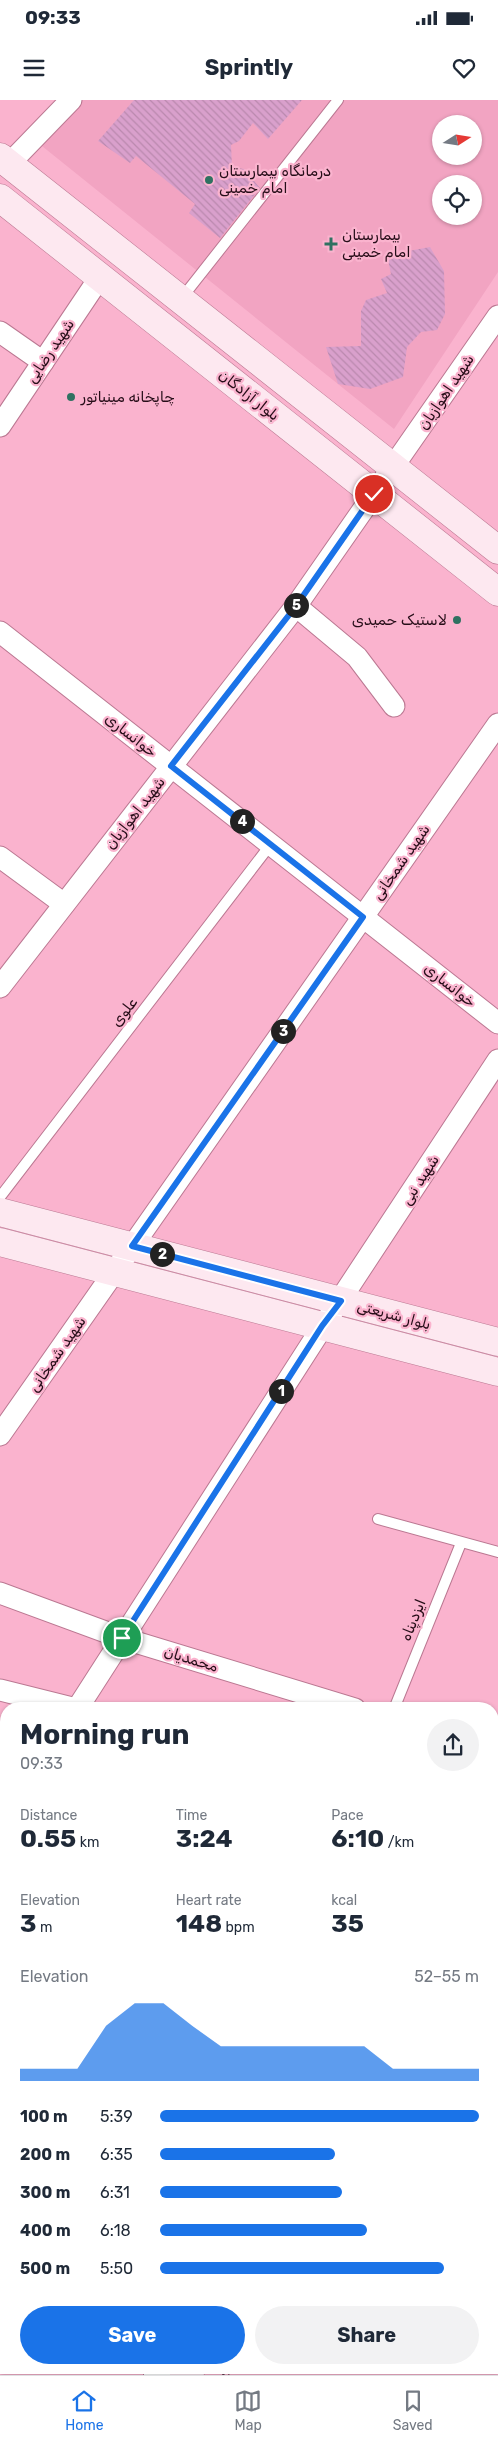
<!DOCTYPE html>
<meta charset="utf-8">
<style>
:root{--surface:#fff;--page:#f2f2f3;--text:#1f2937;--muted:#747a83;--line:#e0e1e3;--accent:#1a73e8}
body{margin:0;font-family:Rubik,Cairo,sans-serif;background:var(--page);color:var(--text);height:100vh;display:flex;flex-direction:column;font-size:19px;white-space:nowrap}
*{box-sizing:border-box;margin:0}
p{font-size:16px;color:var(--muted)}
.icon{flex:none;width:28px;height:28px;fill:none;stroke:currentColor;stroke-width:2;stroke-linecap:round;stroke-linejoin:round}
.map{position:relative;flex:1;overflow:hidden}
.details{position:absolute;left:0px;top:1602px;width:499px;height:672px;display:flex;flex-direction:column;background:var(--surface);border-radius:20px 20px 0 0;box-shadow:0 1px 4px #0004}
.details>*{flex:none}
.needle{width:32px;rotate:78deg}
.buttons{position:absolute;left:432px;top:15px;display:grid;gap:10px}
.buttons a{display:grid;place-items:center;width:50px;height:50px;border-radius:50%;background:var(--surface);box-shadow:0 1px 4px #0004;font-size:25px}
.pin{position:absolute;display:grid;place-items:center;width:42px;height:42px;color:#fff;margin:-21px;border:2px solid #fff;border-radius:50%;box-shadow:0 1px 5px #0007}
.km{position:absolute;width:25px;height:25px;margin:-12px;border-radius:50%;background:#222;color:#fff;font-size:14px;line-height:25px;text-align:center}
.round{display:grid;place-items:center;flex:none;width:52px;height:52px;border-radius:26px;background:var(--page)}
.summary{display:flex;align-items:center;justify-content:space-between;height:85px;padding:0 20px}
h1{font-size:28px;font-weight:700;line-height:38px}
.stats{display:grid;grid-template-columns:repeat(3,1fr);gap:8px;height:85px;padding:5px 20px}
.stats div{display:grid;align-content:center}
.stats b{font-size:25px;font-weight:700}
.stats small{font-size:14px;font-weight:400}
.stats p{font-size:14px}
.chart{height:140px;padding:10px 20px}
.chart p{display:flex;justify-content:space-between}
.chart svg{width:100%;height:90px;margin-top:5px;fill:var(--accent);opacity:.7}
.primary-button{display:flex;gap:10px;margin-top:auto;padding:10px 20px}
.primary-button a{flex:1;height:58px;border-radius:30px;background:var(--accent);color:#fff;font-size:20px;font-weight:700;line-height:58px;text-align:center}
.primary-button a+a{background:var(--page);color:var(--text)}
ul{padding:0 20px;list-style:none;font-size:16px}
li{display:grid;grid-template-columns:80px 60px 1fr;align-items:center;height:38px}
li i{height:12px;border-radius:6px;background:var(--accent)}
.status{display:flex;justify-content:space-between;align-items:center;height:35px;padding:0 25px;background:var(--surface);direction:ltr}
.status svg{height:14px;fill:currentColor}
header{display:flex;justify-content:space-between;align-items:center;height:65px;padding:0 20px;background:var(--surface);font-size:22px;font-weight:700}
.tab-bar{display:flex;justify-content:space-around;align-items:center;height:70px;border-top:1px solid var(--line);background:var(--surface);font-size:14px;color:var(--muted)}
.tab-bar a{display:grid;justify-items:center;gap:2px}
.tab-bar .active{color:var(--accent)}
.map>svg:first-child{display:block}
</style>
<div class="status"><b>09:33</b><svg viewBox="0 0 49 12"><path d="M0 12V9h3v3zM5 12V6h3v6zM10 12V3h3v9zM15 12V0h3v12zM26 1h20v11H26zM47 4h2v5h-2z"/></svg></div>
<header><svg class="icon" aria-label="menu" viewBox="0 0 24 24"><path d="M4 6h16M4 12h16M4 18h16"/></svg>Sprintly<svg class="icon" aria-label="heart" viewBox="0 0 24 24"><path d="M12 20l-8-8c-3-5 5-10 8-4 3-6 11-1 8 4z"/></svg></header>
<div class="map">
<svg width="498" height="2275" viewBox="0 0 498 2275">
<defs>
<pattern id="building-back-hatch" width="6" height="6" patternUnits="userSpaceOnUse" patternTransform="scale(1.25)"><rect width="6" height="6" fill="#d9a0cc"/><path d="M-1 5l2 2M0 0l6 6M5-1l2 2" fill="none" stroke="#ba89ae"/></pattern>
</defs>
<rect width="100%" height="100%" fill="#fab3ce"/>
<path fill="#f2a4c2" fill-rule="evenodd" d="M 78,0 L 498,0 L 498,172 L 394,329 L 37,42 ZM 441,24 L 474,24 L 474,56 L 441,56 ZM 441,84 L 474,84 L 474,116 L 441,116 Z"/>
<g fill="url(#building-back-hatch)">
<polygon points="134,0 302,0 268,39 253,23 239,41 231,45 232,67 244,69 260,88 220,138 189,113 195,104 136,56 130,63 98,41"/>
<polygon points="430,147 444,171 445,214 437,230 421,232 407,247 403,277 370,289 338,284 326,247 361,246 361,211 366,200 387,193 381,179 391,174 387,155"/>
</g>
<g fill="none" stroke-linecap="round" stroke-linejoin="round">
<g stroke="#bb7892" stroke-width="12">
<g id="service">
<polyline points="181,199 338,0"/>
<polyline points="0,1097 271,744"/>
<polyline points="378,1419 498,1452"/>
<polyline points="394,1609 461,1443"/>
</g>
</g>
<g stroke="#bb7892" stroke-width="23">
<g id="minor">
<polyline points="9,64 71,0"/>
<polyline points="0,232 43,262"/>
<polyline points="0,326 100,177"/>
<polyline points="296,506 357,557 394,606"/>
<polyline points="0,532 498,923"/>
<polyline points="0,757 64,804"/>
<polyline points="0,887 296,506 498,216"/>
<polyline points="0,1335 498,624"/>
<polyline points="0,1493 122,1538 355,1609"/>
<polyline points="0,1590 76,1609"/>
<polyline points="77,1609 323,1226 498,960"/>
<polyline points="492,1649 498,1650"/>
<polyline points="492,1710 498,1712"/>
<polyline points="0,1729 6,1719"/>
<polyline points="0,1753 6,1754"/>
<polyline points="0,1895 6,1896"/>
<polyline points="0,2042 6,2043"/>
</g>
</g>
<g stroke="#bb7892" stroke-width="28">
<g id="tertiary">
<polyline points="492,2021 498,2013"/>
<polyline points="492,2044 498,2042"/>
<polyline points="0,2216 6,2216"/>
<polyline points="157,2269 157,2275"/>
</g>
</g>
<g stroke="#bb7892" stroke-width="29">
<g id="secondary">
<polyline points="0,57 498,450"/>
<polyline points="0,98 498,492"/>
<polyline points="0,1112 498,1242"/>
<polyline points="0,1142 498,1272"/>
<polyline points="492,1872 498,1862"/>
<polyline points="492,2198 498,2202"/>
<polyline points="184,2275 191,2269"/>
</g>
</g>
<use href="#service" stroke="#fff" stroke-width="10"/>
<use href="#minor" stroke="#fff" stroke-width="21"/>
<use href="#tertiary" stroke="#fff" stroke-width="26"/>
<use href="#secondary" stroke="#fde8f0" stroke-width="28"/>
<g stroke="#684050" stroke-width="5.5">
<g id="rail">
<polyline points="492,1961 498,1954"/>
<polyline points="225,2275 231,2269"/>
</g>
</g>
<use href="#rail" stroke="#fab3ce" stroke-width="4" stroke-dasharray="11" stroke-linecap="butt"/>
</g>
<g fill="none" stroke-linecap="round" stroke-linejoin="round">
<g stroke="#fff" stroke-width="10">
<polyline id="route" points="122,1538 322,1226 341,1201 132,1146 363,817 171,666 296,506 374,394"/>
</g>
<use href="#route" stroke="#1a73e8" stroke-width="6"/>
</g>
<g fill="#2f7161" stroke="#fab3ce" stroke-width="2">
<circle cx="209" cy="80" r="5"/>
<path d="M328.5 136.5h5v5h5v5h-5v5h-5v-5h-5v-5h5z"/>
<circle cx="71" cy="297" r="5"/>
<circle cx="457" cy="520" r="5"/>
</g>
<g text-anchor="middle" stroke-width="4.5" stroke-linejoin="round" paint-order="stroke">
<g font-size="15" fill="#260d18" stroke="#fab3ce" text-anchor="start">
<text x="219" y="76">درمانگاه بیمارستان<tspan x="219" dy="17">امام خمینی</tspan></text>
<text x="342" y="140">بیمارستان<tspan x="342" dy="17">امام خمینی</tspan></text>
<text x="81" y="302">چاپخانه مینیاتور</text>
<text x="447" y="525" text-anchor="end">لاستیک حمیدی</text>
</g>
<g font-size="15" fill="#260d18" stroke="#fab3ce">
<text transform="translate(50 251) rotate(-56)" y="5">شهید رضایی</text>
<text transform="translate(446 292) rotate(-56)" y="5">شهید اهوازیان</text>
<text transform="translate(249 295) rotate(38)" y="5">بلوار آزادگان</text>
<text transform="translate(131 635) rotate(38)" y="5">خوانساری</text>
<text transform="translate(135 713) rotate(-52)" y="5">شهید اهوازیان</text>
<text transform="translate(401 762) rotate(-55)" y="5">شهید شمخانی</text>
<text transform="translate(450 885) rotate(38)" y="5">خوانساری</text>
<text transform="translate(124 912) rotate(-52)" y="5">علوی</text>
<text transform="translate(420 1080) rotate(-57)" y="5">شهید نبی</text>
<text transform="translate(394 1215) rotate(15)" y="5">بلوار شریعتی</text>
<text transform="translate(57 1254) rotate(-55)" y="5">شهید شمخانی</text>
<text transform="translate(413 1520) rotate(-68)" y="5">ایزدپناه</text>
<text transform="translate(191 1559) rotate(17)" y="5">محمدیان</text>
</g>
</g>
</svg>
<div class="buttons">
<a><svg class="needle" viewBox="-14 -14 28 28"><path d="M0-13l5 13h-10z" fill="#e53935"/><path d="M0 13l5-13h-10z" fill="#747a83"/></svg></a>
<a><svg class="icon" aria-label="locate" viewBox="0 0 24 24"><circle cx="12" cy="12" r="6"/><path d="M12 2v4M12 18v4M2 12h4M18 12h4"/></svg></a>
</div>
<div class="pin" style="left:122px;top:1538px;background:#1e9e55"><svg class="icon" aria-label="arrive" viewBox="0 0 24 24"><path d="M6 21V4h12l-3 4 3 4H6"/></svg></div>
<div class="pin" style="left:374px;top:394px;background:#d93025"><svg class="icon" aria-label="check" viewBox="0 0 24 24"><path d="M5 12l5 5 9-10"/></svg></div>
<b class="km" style="left:281px;top:1291px">1</b>
<b class="km" style="left:162px;top:1154px">2</b>
<b class="km" style="left:283px;top:931px">3</b>
<b class="km" style="left:242px;top:721px">4</b>
<b class="km" style="left:296px;top:505px">5</b>
<section class="details">
<div class="summary"><div><h1>Morning run</h1><p>09:33</p></div><a class="round"><svg class="icon" aria-label="share" viewBox="0 0 24 24"><path d="M12 15V3M7 8l5-5 5 5M5 13v7h14v-7"/></svg></a></div>
<div class="stats">
<div><p>Distance</p><b>0.55<small> km</small></b></div>
<div><p>Time</p><b>3:24</b></div>
<div><p>Pace</p><b>6:10<small> /km</small></b></div>
</div>
<div class="stats">
<div><p>Elevation</p><b>3<small> m</small></b></div>
<div><p>Heart rate</p><b>148<small> bpm</small></b></div>
<div><p>kcal</p><b>35</b></div>
</div>
<div class="chart"><p><span>Elevation</span>52–55 m</p>
<svg viewBox="0 0 160 44" preserveAspectRatio="none"><path d="M0 44V38L10 38L20 38L30 17L40 6L50 6L60 17L70 27L80 27L90 27L100 27L110 27L120 27L130 38L140 38L150 38L160 38V44z"/></svg>
</div>
<ul>
<li><b>100 m</b>5:39<i style="width:100%"></i></li>
<li><b>200 m</b>6:35<i style="width:55%"></i></li>
<li><b>300 m</b>6:31<i style="width:57%"></i></li>
<li><b>400 m</b>6:18<i style="width:65%"></i></li>
<li><b>500 m</b>5:50<i style="width:89%"></i></li>
</ul>
<div class="primary-button"><a>Save</a><a>Share</a></div>
</section>
</div>
<nav class="tab-bar">
<a class="active"><svg class="icon" aria-label="home" viewBox="0 0 24 24"><path d="M3 11l9-7 9 7M6 9v11h12V9"/></svg>Home</a>
<a><svg class="icon" aria-label="map" viewBox="0 0 24 24"><path d="M3 6l6-2 6 2 6-2v14l-6 2-6-2-6 2zM9 4v14M15 6v14"/></svg>Map</a>
<a><svg class="icon" aria-label="saved" viewBox="0 0 24 24"><path d="M7 4h10v16l-5-4-5 4z"/></svg>Saved</a>
</nav>
